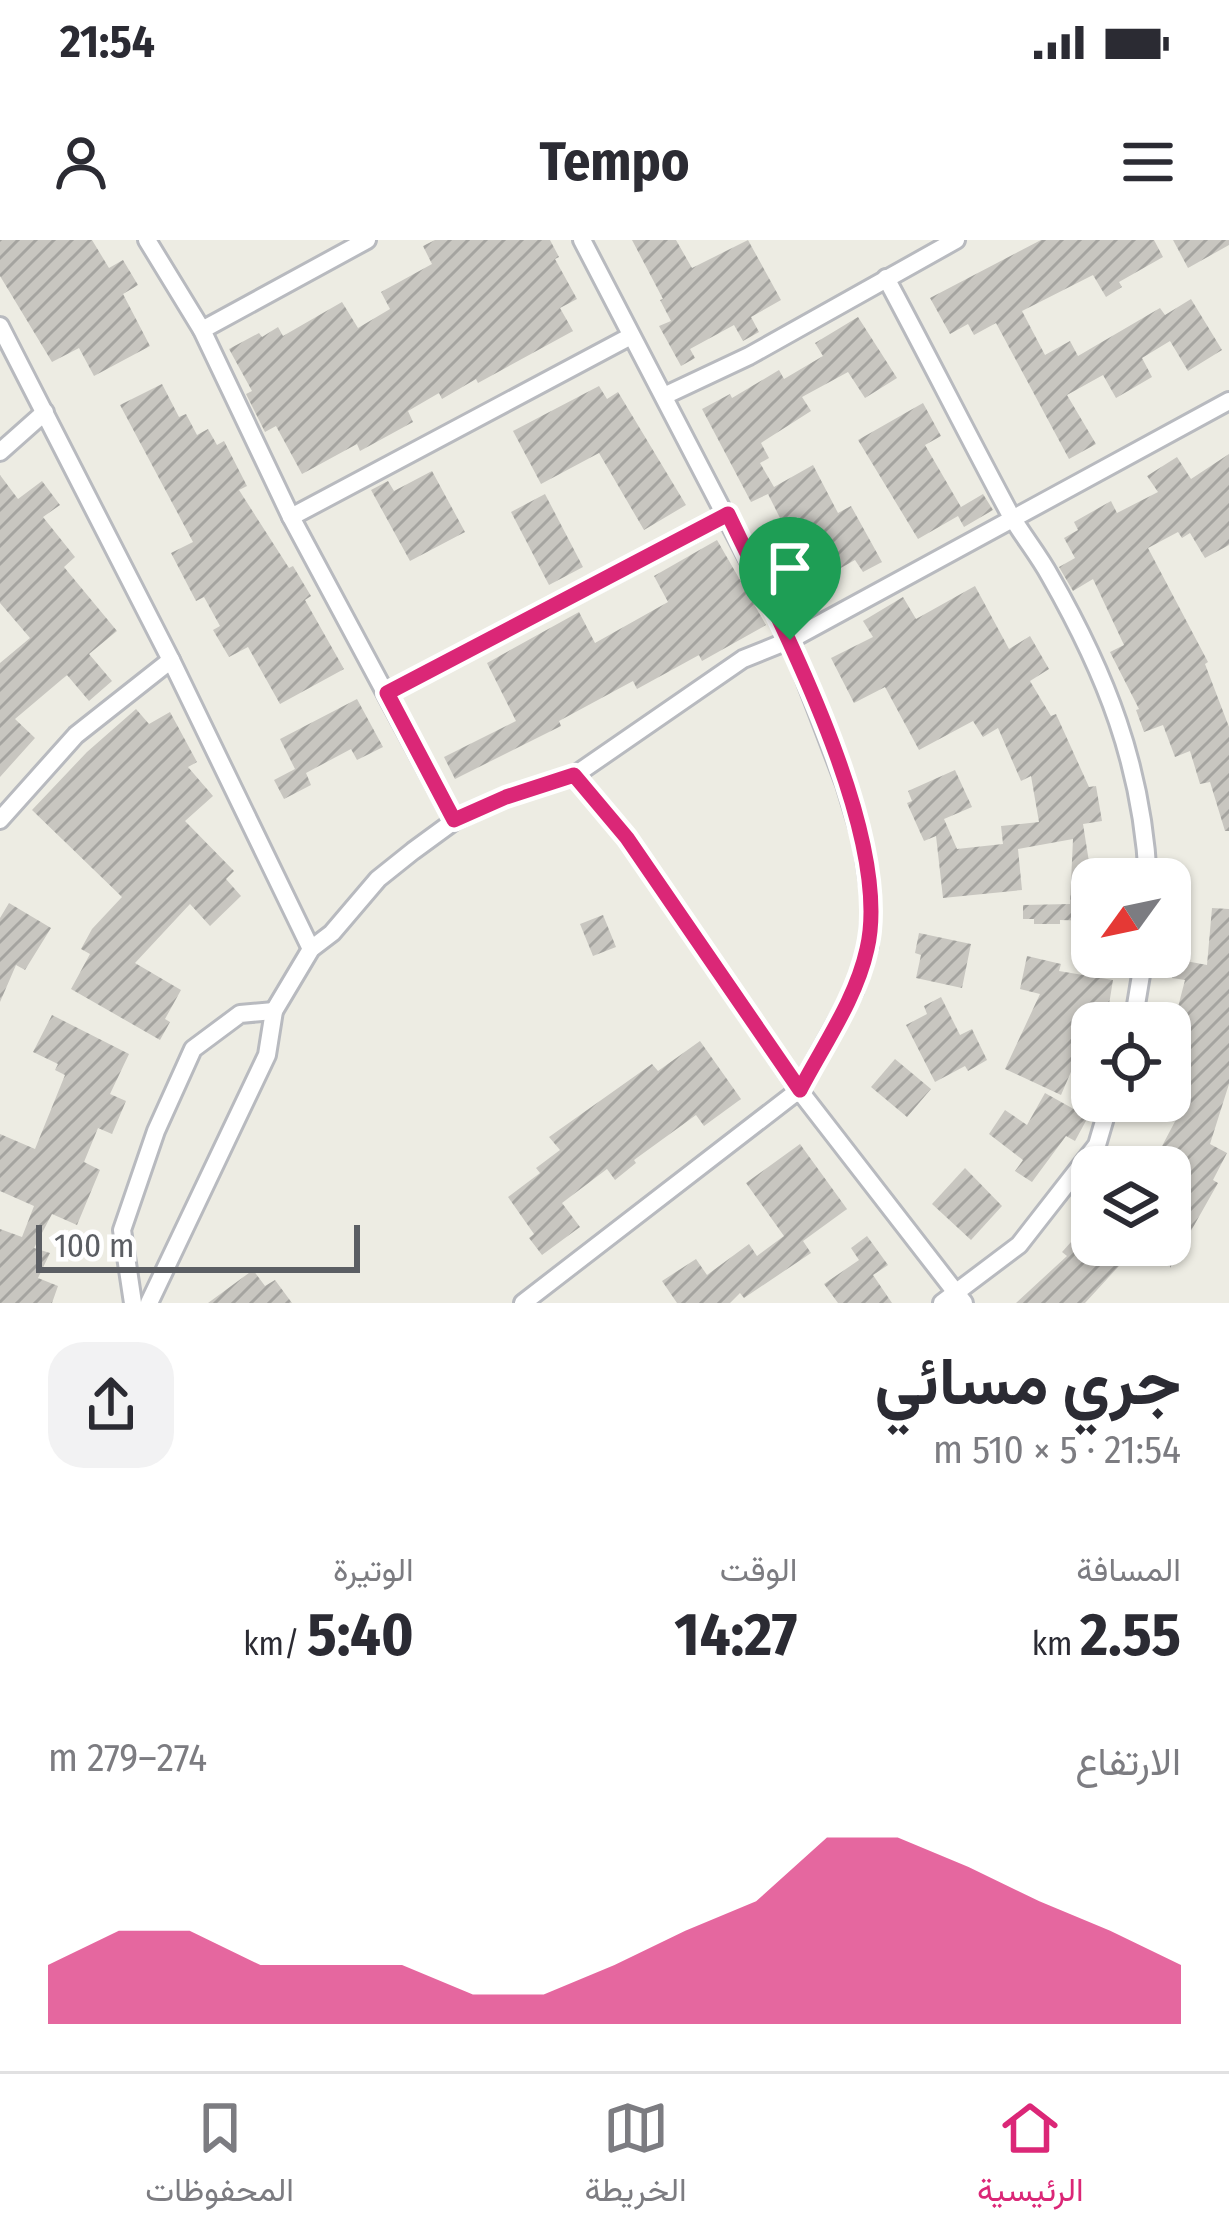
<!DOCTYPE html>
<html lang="ar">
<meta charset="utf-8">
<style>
:root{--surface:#fff;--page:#f2f2f3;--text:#2b2b33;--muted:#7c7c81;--line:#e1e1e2;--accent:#db2777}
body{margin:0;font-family:"Fira Sans Condensed",Vazirmatn,sans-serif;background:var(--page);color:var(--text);direction:rtl;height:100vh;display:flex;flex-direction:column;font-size:45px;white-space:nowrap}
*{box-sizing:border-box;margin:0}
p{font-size:39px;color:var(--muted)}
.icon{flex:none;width:66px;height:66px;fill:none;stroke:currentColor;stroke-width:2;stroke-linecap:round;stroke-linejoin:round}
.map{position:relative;height:1063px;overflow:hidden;direction:ltr}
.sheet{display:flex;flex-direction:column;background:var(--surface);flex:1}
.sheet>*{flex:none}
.needle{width:78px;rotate:237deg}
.controls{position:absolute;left:1071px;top:618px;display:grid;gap:24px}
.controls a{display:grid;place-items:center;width:120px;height:120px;border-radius:24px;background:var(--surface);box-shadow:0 3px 9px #0004;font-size:60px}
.scale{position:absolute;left:36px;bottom:30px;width:324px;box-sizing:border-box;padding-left:12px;border:6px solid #5b5e63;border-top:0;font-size:33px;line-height:42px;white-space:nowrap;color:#5b5e63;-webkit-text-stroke:9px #fff;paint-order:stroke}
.pin{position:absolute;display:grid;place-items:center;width:102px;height:102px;color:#fff;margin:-123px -51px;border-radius:50% 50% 50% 0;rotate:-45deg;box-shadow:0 0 12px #0007}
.pin .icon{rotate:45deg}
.round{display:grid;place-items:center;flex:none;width:126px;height:126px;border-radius:36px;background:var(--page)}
.overview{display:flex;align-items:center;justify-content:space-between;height:204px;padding:0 48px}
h1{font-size:66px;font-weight:700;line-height:90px}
.figures{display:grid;grid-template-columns:repeat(3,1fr);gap:18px;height:204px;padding:12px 48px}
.figures div{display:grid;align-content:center}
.figures b{font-size:60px;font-weight:700}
.figures small{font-size:33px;font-weight:400}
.figures p{font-size:33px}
.chart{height:336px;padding:24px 48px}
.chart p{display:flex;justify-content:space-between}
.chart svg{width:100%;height:216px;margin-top:12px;fill:var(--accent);opacity:.7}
.status{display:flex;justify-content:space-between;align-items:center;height:84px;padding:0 60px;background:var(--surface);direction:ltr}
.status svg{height:33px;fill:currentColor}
header{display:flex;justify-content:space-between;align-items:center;height:156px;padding:0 48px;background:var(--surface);font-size:54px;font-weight:700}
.tabs{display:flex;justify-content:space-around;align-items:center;height:168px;border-top:3px solid var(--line);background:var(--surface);font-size:33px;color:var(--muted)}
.tabs a{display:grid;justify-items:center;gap:6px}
.tabs .active{color:var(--accent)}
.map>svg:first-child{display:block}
</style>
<div class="status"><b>21:54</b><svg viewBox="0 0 49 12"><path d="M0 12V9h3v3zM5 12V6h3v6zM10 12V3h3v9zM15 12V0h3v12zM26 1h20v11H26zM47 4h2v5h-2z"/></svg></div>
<header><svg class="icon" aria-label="menu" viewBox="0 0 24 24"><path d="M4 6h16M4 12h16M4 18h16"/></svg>Tempo<svg class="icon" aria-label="person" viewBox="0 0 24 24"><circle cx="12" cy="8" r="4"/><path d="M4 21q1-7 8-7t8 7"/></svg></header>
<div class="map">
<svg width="1229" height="1063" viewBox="0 0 1229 1063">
<defs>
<pattern id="building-hatch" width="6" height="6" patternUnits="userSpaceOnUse" patternTransform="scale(3)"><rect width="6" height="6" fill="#c8c6c0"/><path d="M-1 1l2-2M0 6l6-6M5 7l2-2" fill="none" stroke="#a5a4a0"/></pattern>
</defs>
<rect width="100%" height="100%" fill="#edece3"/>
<g fill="url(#building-hatch)">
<polygon points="0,0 92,0 109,28 123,20 138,45 123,54 150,106 94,136 79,108 52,122 0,36"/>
<polygon points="435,0 550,0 559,17 555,19 577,59 560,68 573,91 478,143 476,139 442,159 439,153 408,171 413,182 360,211 357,204 302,234 276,186 265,192 246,154 252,151 229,109 259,93 262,97 278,87 283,96 342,62 358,88 390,69 381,52 432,24 423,6"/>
<polygon points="632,0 676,0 692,28 748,0 781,60 751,77 759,92 743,101 734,85 690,109 695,118 681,126 659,86 671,81 660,60 663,59"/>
<polygon points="1041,0 1154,0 1163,17 1119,42 1122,47 1106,57 1093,35 1022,71 1045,115 1070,101 1078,116 1160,68 1165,75 1191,59 1222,110 1188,131 1170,101 1142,118 1152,137 1116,158 1103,135 1067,155 1096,204 1069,219 996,83 974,95 968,84 950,94 930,58"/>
<polygon points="1173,0 1229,0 1229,5 1188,28"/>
<polygon points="858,77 897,138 865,158 848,132 802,157 811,171 761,203 769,218 760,223 774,247 813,225 838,273 851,266 882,322 863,332 855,320 830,334 798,277 783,284 768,254 751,262 702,169 730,154 732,158 779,130 784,139 823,116 815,103"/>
<polygon points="162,144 179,177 186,174 197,195 208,189 217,205 224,201 247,246 239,250 289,328 293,326 311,356 305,360 344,429 280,464 248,407 229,417 213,390 220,386 204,357 196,361 171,313 193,302 120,165"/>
<polygon points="599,146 607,159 618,152 686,265 644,290 599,213 541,244 513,191"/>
<polygon points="923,163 941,196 925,205 961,267 983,254 993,270 964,287 958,276 918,299 858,200"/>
<polygon points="1229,214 1229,305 1205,318 1190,293 1182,298 1178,292 1148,308 1208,422 1205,424 1229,487 1229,591 1225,591 1210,542 1200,544 1190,511 1175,517 1163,485 1144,492 1136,470 1139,469 1110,412 1124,405 1093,339 1073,351 1059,327 1075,318 1064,298 1078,290 1074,282 1111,261 1117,273 1158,252 1147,236 1177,217 1191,239"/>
<polygon points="432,231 465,292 410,321 371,250 388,241 394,251"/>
<polygon points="0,235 18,259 42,241 60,265 43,277 75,317 64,327 117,391 89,414 112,441 89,461 67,435 15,479 35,498 0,537 0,423 30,398 0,363"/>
<polygon points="545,254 583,327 549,345 511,272"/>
<polygon points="717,300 766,385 702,421 699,415 637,449 633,441 559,481 561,486 455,539 444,517 516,481 487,423 579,372 595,403 668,362 654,336"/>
<polygon points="975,346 1009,409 1030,396 1049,429 1030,441 1051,476 1056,474 1089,547 1096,546 1102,581 1083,584 1089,622 1134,623 1135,639 1092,639 1092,681 1060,680 1060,684 1034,684 1034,679 1023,679 1023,665 1070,664 1073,599 1018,609 1022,650 943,658 936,596 924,601 907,563 912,561 908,551 955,530 972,567 944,579 957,609 1003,604 1001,586 1039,582 1031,536 1021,541 998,488 983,497 973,481 919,510 885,447 854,463 831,418 873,397 863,381 903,357 916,379"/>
<polygon points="357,459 383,507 357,520 351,509 306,533 311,545 284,559 274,540 295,529 280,499"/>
<polygon points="136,469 149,484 170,472 197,522 188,527 213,556 185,581 234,631 226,639 241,656 210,686 190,664 135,723 181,750 165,779 170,782 160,800 71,749 90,714 81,709 92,689 122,657 32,570 87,512"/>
<polygon points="9,663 51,688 25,730 16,725 0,762 0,678"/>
<polygon points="1212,668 1229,669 1229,844 1210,904 1227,913 1213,940 1218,943 1170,1028 1170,927 1151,927 1190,853 1170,848 1170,828 1173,829 1184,783 1184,773 1178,767 1185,740 1172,738 1175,719 1207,725"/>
<polygon points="603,675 616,707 593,716 580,684"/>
<polygon points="919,693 971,704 962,748 916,738 921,715 915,713"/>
<polygon points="1027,716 1061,724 1059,731 1113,740 1106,783 1092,783 1061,855 1005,829 1040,754 1020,749"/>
<polygon points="941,757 960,795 972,789 987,820 968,831 965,826 935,842 906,785 927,774 924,766"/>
<polygon points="52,775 129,814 110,854 126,861 112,894 98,888 84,922 100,930 77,985 52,974 34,1008 50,1013 38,1038 58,1046 52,1063 0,1063 0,989 22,997 34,966 0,951 0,894 35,909 65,835 55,830 58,824 33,812"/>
<polygon points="700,801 741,859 704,886 696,875 634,920 636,923 615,940 607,929 562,963 580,987 542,1015 529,998 534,994 508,957 540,933 536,928 560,910 549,897 652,824 658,831"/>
<polygon points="895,819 931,849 907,877 871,847"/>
<polygon points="1045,853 1088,877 1075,901 1066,896 1032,942 1015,931 1023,920 989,894 1005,870 1027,885"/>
<polygon points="800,904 847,969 803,1001 811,1013 744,1058 740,1053 730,1063 677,1063 662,1041 696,1019 707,1035 749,1004 757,1016 784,996 746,943"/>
<polygon points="965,928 1002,966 971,1000 932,964"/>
<polygon points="1092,979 1092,1005 1118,1005 1130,1014 1085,1063 1016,1063 1067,1016 1062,1012"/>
<polygon points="867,996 888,1025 873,1035 892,1063 838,1063 824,1044 859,1020 851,1008"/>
<polygon points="253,1030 265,1046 275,1040 292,1063 208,1063"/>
</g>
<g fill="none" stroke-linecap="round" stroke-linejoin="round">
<g stroke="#b8babf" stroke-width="22">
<g id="street">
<polyline points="147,0 202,90 291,277 454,581"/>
<path d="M 886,38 C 928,116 968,196 1010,274 C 1022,295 1038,314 1050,336 C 1106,434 1142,525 1148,639"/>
<polyline points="0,86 171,420 311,709"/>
<polyline points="202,90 367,0"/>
<polyline points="664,156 749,116 956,0"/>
<polyline points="0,212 45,172"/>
<polyline points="291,277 631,96"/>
<polyline points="387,453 728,275"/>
<polyline points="575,535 627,598 799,850 964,1063"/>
<polyline points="0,580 76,495 171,420"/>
<polyline points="1133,783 1144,717"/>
<polyline points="133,1063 122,990 156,891 193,809 240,774 274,771"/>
<polyline points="149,1063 267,815 274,771 311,709 332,693 378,639 413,611 454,581 505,557 575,535 743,419 790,400 1229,161"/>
<polyline points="523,1063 799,850 854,751 869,705 871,658 862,600 845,544 790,400 582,0"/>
<polyline points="942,1063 1019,1005 1097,905 1110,861"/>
</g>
</g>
<use href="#street" stroke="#fff" stroke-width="16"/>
</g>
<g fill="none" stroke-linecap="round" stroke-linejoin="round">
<g stroke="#fff" stroke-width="24">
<path id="route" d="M 728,274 C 778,379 894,595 867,709 C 856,759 824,804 800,850 L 627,598 L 574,535 L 506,557 L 454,580 L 387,453 Z"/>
</g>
<use href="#route" stroke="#db2777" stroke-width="15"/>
</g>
</svg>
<div class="controls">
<a><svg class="needle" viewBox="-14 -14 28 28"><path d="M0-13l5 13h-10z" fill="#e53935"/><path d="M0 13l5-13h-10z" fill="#7c7c81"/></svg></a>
<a><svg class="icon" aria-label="locate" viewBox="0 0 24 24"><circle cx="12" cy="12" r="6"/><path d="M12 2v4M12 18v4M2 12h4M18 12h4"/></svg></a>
<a><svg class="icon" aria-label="layers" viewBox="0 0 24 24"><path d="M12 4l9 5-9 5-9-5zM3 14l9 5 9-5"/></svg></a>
</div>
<div class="scale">100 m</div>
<div class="pin" style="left:790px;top:400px;background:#1e9e55"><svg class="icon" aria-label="arrive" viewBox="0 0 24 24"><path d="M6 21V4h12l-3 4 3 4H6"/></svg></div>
</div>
<section class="sheet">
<div class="overview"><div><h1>جري مسائي</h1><p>21:54 · 5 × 510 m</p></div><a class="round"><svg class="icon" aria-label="share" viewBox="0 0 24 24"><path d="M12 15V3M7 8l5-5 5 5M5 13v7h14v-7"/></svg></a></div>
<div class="figures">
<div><p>المسافة</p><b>2.55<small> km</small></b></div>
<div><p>الوقت</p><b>14:27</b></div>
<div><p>الوتيرة</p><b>5:40<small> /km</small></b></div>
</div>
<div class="chart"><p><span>الارتفاع</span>274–279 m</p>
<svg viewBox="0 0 160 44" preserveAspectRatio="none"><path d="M0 44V32L10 25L20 25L30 32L40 32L50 32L60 38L70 38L80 32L90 25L100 19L110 6L120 6L130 12L140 19L150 25L160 32V44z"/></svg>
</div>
</section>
<nav class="tabs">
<a class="active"><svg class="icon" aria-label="home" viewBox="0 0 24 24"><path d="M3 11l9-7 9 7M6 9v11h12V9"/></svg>الرئيسية</a>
<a><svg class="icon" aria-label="map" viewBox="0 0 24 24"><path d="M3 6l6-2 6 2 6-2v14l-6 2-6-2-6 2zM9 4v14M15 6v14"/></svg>الخريطة</a>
<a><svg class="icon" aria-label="saved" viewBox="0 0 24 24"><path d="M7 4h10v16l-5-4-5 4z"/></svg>المحفوظات</a>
</nav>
